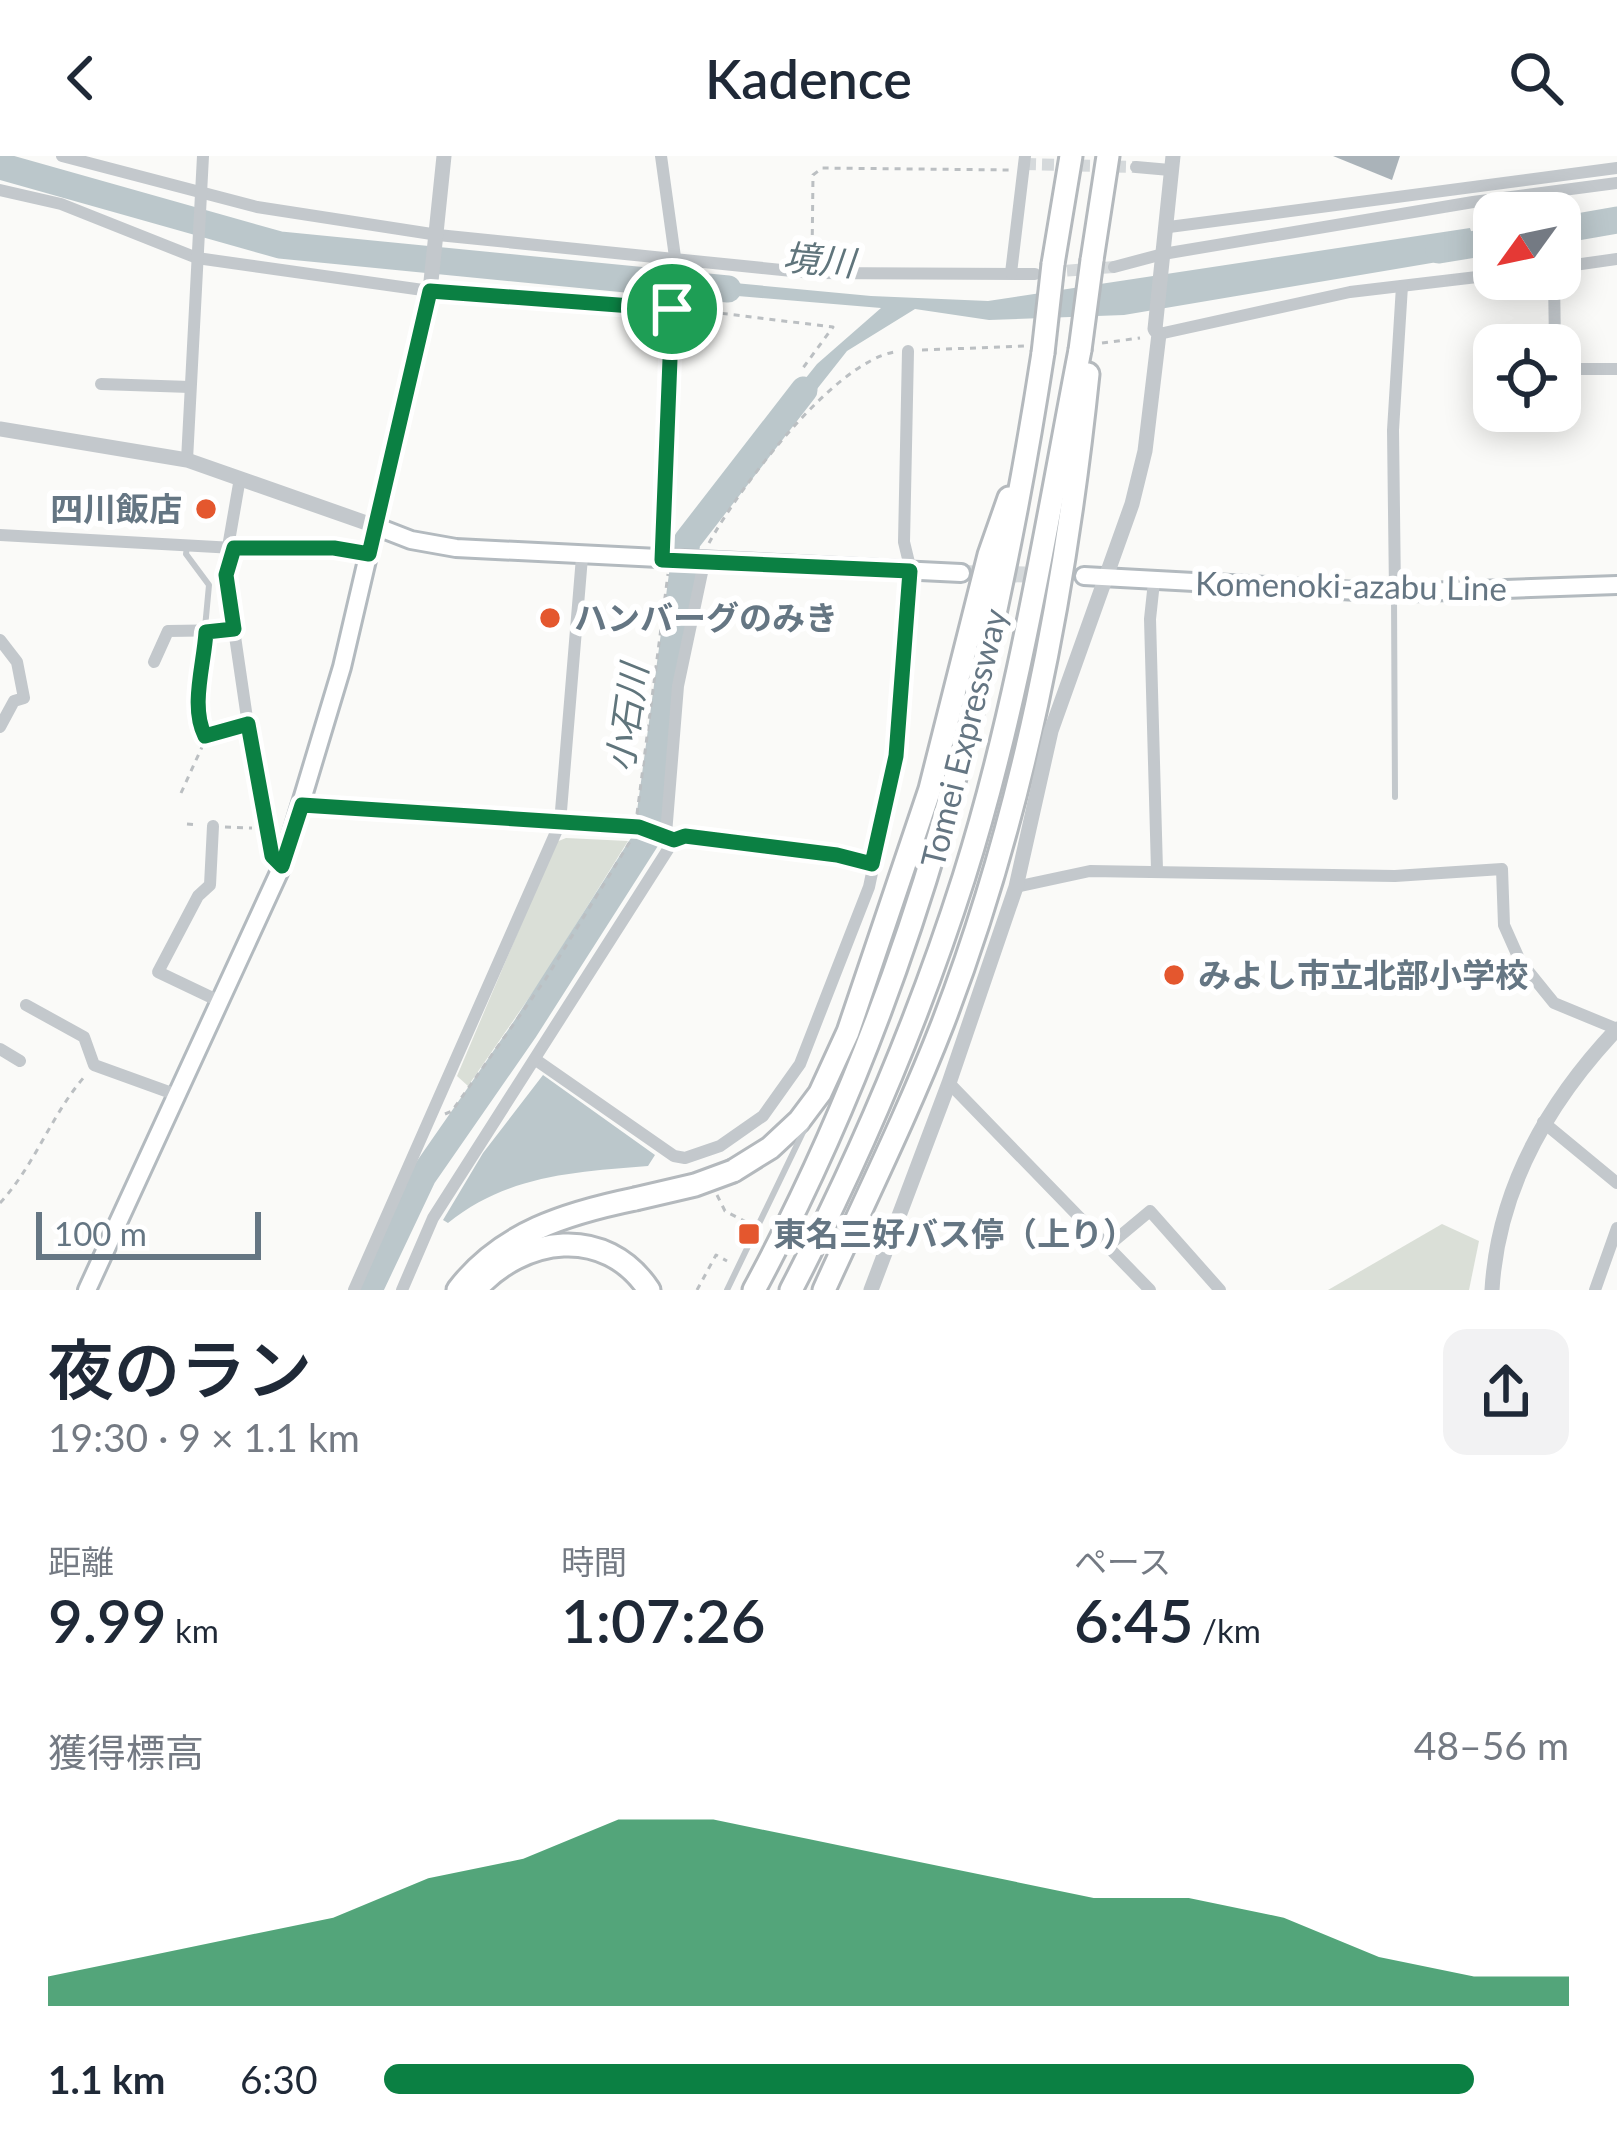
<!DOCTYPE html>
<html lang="ja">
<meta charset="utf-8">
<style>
:root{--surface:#fff;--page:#f2f2f3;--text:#1f2937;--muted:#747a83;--accent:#0b8043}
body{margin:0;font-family:Lato,"Noto Sans JP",sans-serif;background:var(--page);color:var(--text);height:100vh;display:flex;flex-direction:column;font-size:45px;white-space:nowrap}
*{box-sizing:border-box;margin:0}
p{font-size:39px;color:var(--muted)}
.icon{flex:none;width:66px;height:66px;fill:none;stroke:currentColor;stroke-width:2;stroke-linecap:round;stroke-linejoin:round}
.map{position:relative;height:1134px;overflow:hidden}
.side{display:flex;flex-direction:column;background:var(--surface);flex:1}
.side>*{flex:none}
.needle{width:78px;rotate:237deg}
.controls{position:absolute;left:1473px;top:36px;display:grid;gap:24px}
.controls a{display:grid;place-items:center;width:108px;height:108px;border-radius:24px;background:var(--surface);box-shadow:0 6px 30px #0003;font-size:60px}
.scale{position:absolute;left:36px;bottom:30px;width:225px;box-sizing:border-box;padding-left:12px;border:6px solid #657683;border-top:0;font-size:33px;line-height:42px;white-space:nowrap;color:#657683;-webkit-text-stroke:9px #fff;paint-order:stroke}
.pin{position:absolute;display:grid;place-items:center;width:102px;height:102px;color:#fff;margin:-51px;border:6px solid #fff;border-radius:50%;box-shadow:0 3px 12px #0007}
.round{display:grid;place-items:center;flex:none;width:126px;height:126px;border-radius:24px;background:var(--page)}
.head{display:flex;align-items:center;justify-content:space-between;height:204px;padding:0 48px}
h1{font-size:66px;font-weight:600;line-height:90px}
.stats{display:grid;grid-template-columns:repeat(3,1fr);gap:18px;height:204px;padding:12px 48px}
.stats div{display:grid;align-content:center}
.stats b{font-size:60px;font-weight:600}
.stats small{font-size:33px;font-weight:400}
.stats p{font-size:33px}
.chart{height:336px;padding:24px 48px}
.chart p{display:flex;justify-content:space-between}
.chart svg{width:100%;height:216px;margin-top:12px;fill:var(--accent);opacity:.7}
ul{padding:0 48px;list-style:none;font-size:39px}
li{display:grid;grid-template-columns:192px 144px 1fr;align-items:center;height:90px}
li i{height:30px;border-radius:15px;background:var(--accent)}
header{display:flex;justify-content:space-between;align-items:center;height:156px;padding:0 48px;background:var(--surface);font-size:54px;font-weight:600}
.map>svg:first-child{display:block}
</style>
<header><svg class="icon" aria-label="back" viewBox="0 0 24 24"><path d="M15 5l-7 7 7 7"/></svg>Kadence<svg class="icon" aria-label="search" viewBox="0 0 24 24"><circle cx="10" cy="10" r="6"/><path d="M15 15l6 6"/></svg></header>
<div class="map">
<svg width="1617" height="1134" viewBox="0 0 1617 1134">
<rect width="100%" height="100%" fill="#fafaf8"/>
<g fill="#dadfd7">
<polygon points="566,682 628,685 542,823 468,930 457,920 556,686"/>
<polygon points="1442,1068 1479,1085 1469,1134 1328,1134"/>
</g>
<g fill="#bbc7cb">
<polygon points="1470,72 1479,99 1124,159 989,164 915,153 847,195 791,266 777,258 817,208 881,152 691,136 692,123 871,140 988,145"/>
<path d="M 543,919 L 655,999 L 648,1010 C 575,1016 507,1019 448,1067 L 443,1064 L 483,997 Z"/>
</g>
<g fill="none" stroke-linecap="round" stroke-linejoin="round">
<g stroke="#bbc7cb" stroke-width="27">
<polyline points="0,10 280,89 728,133"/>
<polyline points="1560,74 1617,64"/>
<polyline points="1439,94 1494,85"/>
<polyline points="369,1134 423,1020 525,873 647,682 687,385 804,234"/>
</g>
</g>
<polygon fill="#aab3b9" points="1333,0 1400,0 1392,24"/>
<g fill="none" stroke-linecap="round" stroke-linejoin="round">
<g stroke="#d5d9db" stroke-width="12" stroke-dasharray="12 6" stroke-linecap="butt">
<polyline points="1024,8 1136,11"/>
<polyline points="1049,116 1114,111"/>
</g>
<polyline stroke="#d5d9db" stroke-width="16" stroke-dasharray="16 8" stroke-linecap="butt" points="961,417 1084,420"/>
<g stroke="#b3babf" stroke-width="22">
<g id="secondary">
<polyline points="1084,420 1395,437 1617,429"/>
<polyline points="87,1134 282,710 342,511 375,370 411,384 456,392 961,417"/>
</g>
</g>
<g stroke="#b4b9bd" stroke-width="27">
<g id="motorway">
<polyline points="1092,104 1108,0"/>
<polyline points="1053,108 1071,0"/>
<polyline points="733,1015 770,992 799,965 820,937 848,876 930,633 989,399 1009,342"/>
<path d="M 458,1134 C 501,1077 567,1057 635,1043"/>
<path d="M 475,1134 C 523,1080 605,1068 649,1134"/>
<path d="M 754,1134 C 913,839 992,527 1043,197"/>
<path d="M 791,1134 C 859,1003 919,862 964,721 C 1018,550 1046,370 1080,194"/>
<path d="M 824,1134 C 864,1046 908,957 943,867 C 1023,659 1065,439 1088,218"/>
</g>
</g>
<g stroke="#bbbfc2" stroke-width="3" stroke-dasharray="6 6" stroke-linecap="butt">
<polyline points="812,103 813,19 822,12 1011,14"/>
<polyline points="686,153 833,171 800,216"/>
<polyline points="1102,187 1140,182"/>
<polyline points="922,194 1026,190"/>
<path d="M 709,387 C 739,332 832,208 894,196"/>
<polyline points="214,574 234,571"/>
<polyline points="181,637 202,591"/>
<polyline points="637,658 668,418"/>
<polyline points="187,668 198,669"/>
<polyline points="225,671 252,672"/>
<polyline points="445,958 452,955 545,824 631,684"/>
<polyline points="717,1039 725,1055 748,1067"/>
<path d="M 0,1047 C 35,1009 51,959 85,920"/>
<polyline points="697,1134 716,1099 727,1105"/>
</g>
<g stroke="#c3c8cc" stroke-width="6">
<polyline points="187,390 186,398 209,429 197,557 205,580"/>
<polyline points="1394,441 1395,641"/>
<polyline points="727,1134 806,970"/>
</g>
<g stroke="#c3c8cc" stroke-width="12">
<polyline points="62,0 257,51 438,79 812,117 1035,118"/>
<polyline points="661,0 675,101"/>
<polyline points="1136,11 1170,14"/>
<polyline points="0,34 61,48 197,102 430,135 672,153 662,404"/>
<polyline points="1169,71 1617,12"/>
<polyline points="1114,111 1163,98 1473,46 1617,27"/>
<polyline points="1560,111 1617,103"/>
<polyline points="1011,117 1025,0"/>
<polyline points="1554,123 1555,189"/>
<polyline points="1159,178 1350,136 1494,119"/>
<polyline points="1560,213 1617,213"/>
<polyline points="101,228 190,231"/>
<polyline points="187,304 203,0"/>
<polyline points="0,379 234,392 334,392 369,398"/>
<polyline points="228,391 240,322"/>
<polyline points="234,392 226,419 248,569 268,690 282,710"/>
<polyline points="1154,426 1150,463 1157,714"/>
<polyline points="1395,437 1393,274 1402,130"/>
<polyline points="0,484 17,506 24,542 14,545 0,571"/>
<polyline points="154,506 168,475 234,474"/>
<polyline points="302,649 639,671 674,684"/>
<polyline points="213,670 210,729 198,740 158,816 221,846"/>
<polyline points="666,678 678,530 704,407"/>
<polyline points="1016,731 1090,715 1395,720 1502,713 1504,769 1520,805 1554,847 1617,873"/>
<polyline points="26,849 84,881 94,909 177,939"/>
<polyline points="0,893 20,905"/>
<polyline points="536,904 674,1000 685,1002 720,990 763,960 800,908 821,854 869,731 882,670 896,600 911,415 904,386 908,195"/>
<polyline points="949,927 1150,1134"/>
<polyline points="1543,966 1617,1027"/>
<polyline points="1108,1090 1150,1055 1220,1134"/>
<polyline points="354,1134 560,667 582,401"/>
<polyline points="402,1134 433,1062 674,684 685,680 837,699 872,708"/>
<polyline points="1595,1134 1617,1072"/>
</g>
<g stroke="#c3c8cc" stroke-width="15">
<polyline points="0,273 187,304 375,370 430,135 444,0"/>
<polyline points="871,1134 949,927 1016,731 1051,575 1132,348 1145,295 1159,178 1155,173 1173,0"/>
<path d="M 1492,1134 C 1498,1033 1549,945 1617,873"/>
</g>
<use href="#secondary" stroke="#fff" stroke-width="16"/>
<use href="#motorway" stroke="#fff" stroke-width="21"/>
<g stroke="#b4b9bd" stroke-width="27" stroke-linecap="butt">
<g id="motorway-bridge">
<polyline points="1080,194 1092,104"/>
<polyline points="1043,197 1053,108"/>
<polyline points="635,1043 695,1029 733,1015"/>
</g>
</g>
<use href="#motorway-bridge" stroke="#fff" stroke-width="21"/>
</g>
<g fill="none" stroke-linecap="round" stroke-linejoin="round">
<g stroke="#fff" stroke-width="24">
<path id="route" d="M 430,135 L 672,153 L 662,404 L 910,415 L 896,600 L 872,708 L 837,699 L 685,680 L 674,684 L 639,671 L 302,649 L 282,710 L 272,700 L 248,568 L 205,580 C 190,551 204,509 206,476 L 234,473 L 226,419 L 234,392 L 334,392 L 369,398 Z"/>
</g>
<use href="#route" stroke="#0b8043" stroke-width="15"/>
</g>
<g fill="#e4572e" stroke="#fff" stroke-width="4.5">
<circle cx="206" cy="353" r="12"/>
<circle cx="550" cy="462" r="12"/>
<circle cx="1174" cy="819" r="12"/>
<rect x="737" y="1066" width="24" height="24" rx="6"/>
</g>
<g text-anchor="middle" stroke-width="12" stroke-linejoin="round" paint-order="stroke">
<g font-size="33" font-weight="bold" fill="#657683" stroke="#fff" text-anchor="start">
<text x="182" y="365" text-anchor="end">四川飯店</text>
<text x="574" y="474">ハンバーグのみき</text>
<text x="1198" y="831">みよし市立北部小学校</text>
<text x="773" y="1090">東名三好バス停（上り）</text>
</g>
<g font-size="33" fill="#657683" stroke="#fff">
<text transform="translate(1351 430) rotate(1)" y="12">Komenoki-azabu Line</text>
<text transform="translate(964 582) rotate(-76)" y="12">Tomei Expressway</text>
</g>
<g font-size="36" font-style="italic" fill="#60757c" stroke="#fff">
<text transform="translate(819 104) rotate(5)" y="13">境川</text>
<text transform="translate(627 562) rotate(-82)" y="13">小石川</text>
</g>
</g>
</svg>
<div class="controls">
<a><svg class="needle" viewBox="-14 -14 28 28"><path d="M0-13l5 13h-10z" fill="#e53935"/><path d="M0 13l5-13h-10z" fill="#747a83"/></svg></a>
<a><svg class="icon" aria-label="locate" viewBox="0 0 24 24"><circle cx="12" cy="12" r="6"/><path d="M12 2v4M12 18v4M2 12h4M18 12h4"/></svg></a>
</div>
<div class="scale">100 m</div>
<div class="pin" style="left:672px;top:153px;background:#1e9e55"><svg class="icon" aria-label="arrive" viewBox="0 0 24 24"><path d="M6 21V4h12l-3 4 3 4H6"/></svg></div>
</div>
<section class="side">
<div class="head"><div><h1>夜のラン</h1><p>19:30 · 9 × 1.1 km</p></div><a class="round"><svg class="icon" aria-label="share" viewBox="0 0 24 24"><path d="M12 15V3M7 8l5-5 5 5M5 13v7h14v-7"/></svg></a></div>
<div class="stats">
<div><p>距離</p><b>9.99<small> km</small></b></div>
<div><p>時間</p><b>1:07:26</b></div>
<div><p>ペース</p><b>6:45<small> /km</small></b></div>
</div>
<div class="chart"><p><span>獲得標高</span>48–56 m</p>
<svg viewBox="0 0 160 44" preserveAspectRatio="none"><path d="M0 44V38L10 34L20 30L30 26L40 18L50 14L60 6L70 6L80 10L90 14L100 18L110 22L120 22L130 26L140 34L150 38L160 38V44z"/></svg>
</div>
<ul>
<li><b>1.1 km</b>6:30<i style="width:92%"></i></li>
</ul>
</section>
